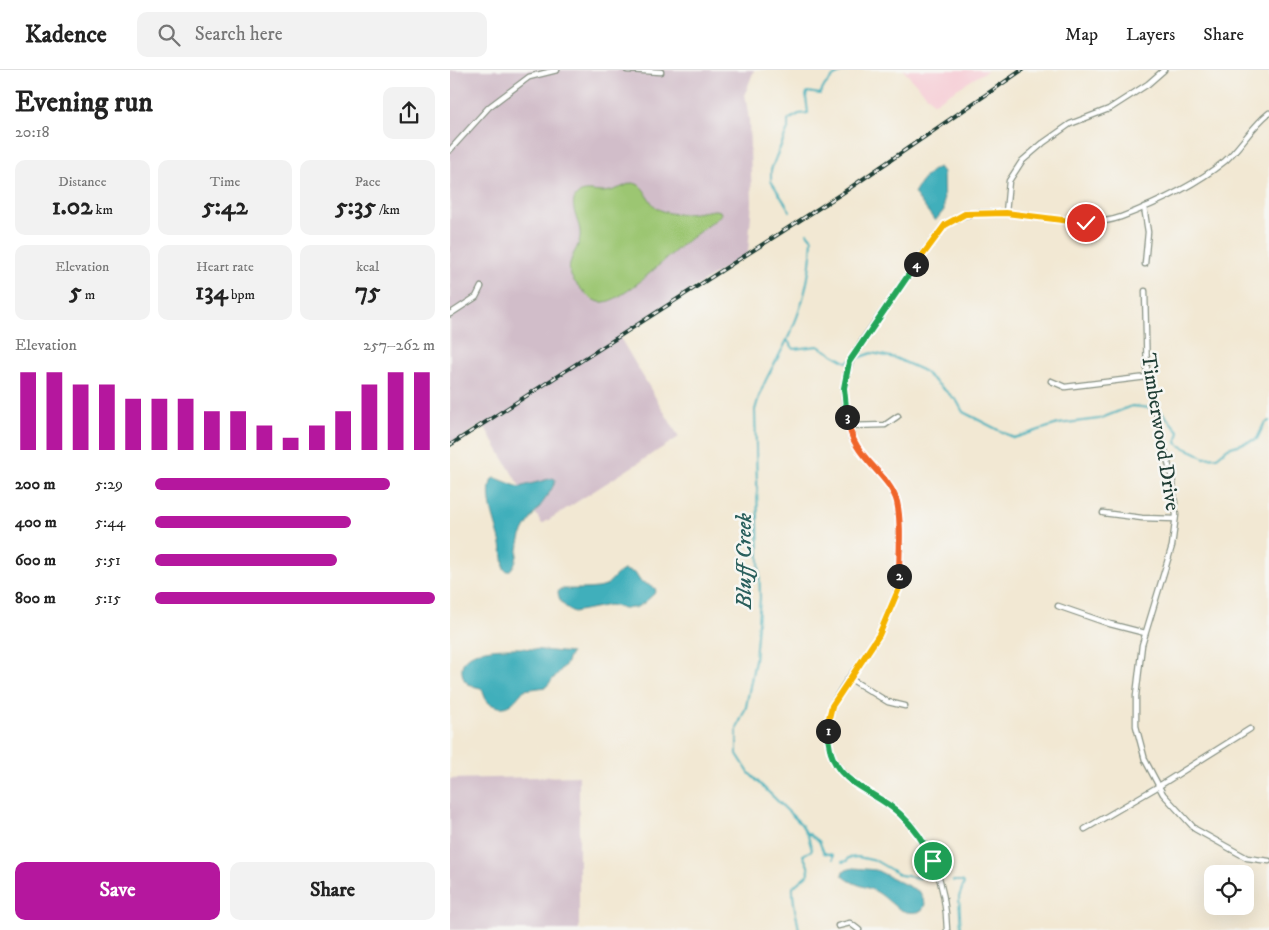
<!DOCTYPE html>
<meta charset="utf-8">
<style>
:root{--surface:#fff;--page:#f2f2f2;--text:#222;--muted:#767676;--line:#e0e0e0;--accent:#b5179e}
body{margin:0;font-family:"IM FELL DW Pica",serif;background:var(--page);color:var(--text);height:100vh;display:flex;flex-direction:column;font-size:19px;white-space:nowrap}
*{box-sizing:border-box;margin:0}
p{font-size:16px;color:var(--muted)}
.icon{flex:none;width:28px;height:28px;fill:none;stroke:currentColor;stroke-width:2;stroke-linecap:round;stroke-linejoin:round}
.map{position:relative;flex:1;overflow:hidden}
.sheet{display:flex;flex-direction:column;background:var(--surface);width:450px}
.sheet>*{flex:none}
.tools{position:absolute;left:754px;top:795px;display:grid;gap:10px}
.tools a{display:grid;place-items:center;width:50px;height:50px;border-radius:10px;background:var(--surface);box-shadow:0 5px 20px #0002;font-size:25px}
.pin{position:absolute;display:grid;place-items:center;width:42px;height:42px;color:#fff;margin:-21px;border:2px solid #fff;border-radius:50%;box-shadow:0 1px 5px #0007}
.km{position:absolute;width:25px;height:25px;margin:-12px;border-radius:50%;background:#222;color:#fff;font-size:14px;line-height:25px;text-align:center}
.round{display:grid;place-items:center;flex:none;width:52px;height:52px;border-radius:10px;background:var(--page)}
.head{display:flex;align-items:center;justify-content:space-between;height:85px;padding:0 15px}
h1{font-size:28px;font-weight:700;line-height:38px}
.stats{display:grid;grid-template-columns:repeat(3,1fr);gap:8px;height:85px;padding:5px 15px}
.stats div{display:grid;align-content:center;border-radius:10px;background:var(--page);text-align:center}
.stats b{font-size:25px;font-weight:700}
.stats small{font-size:14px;font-weight:400}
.stats p{font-size:14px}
.chart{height:140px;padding:10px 15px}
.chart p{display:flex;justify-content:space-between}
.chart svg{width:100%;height:90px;margin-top:5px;stroke:var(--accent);stroke-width:6}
.action{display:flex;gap:10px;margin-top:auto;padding:10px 15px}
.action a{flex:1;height:58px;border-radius:10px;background:var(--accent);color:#fff;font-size:20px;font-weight:700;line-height:58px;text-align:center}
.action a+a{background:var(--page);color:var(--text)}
ul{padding:0 15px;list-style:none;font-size:16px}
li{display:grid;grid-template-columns:80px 60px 1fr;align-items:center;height:38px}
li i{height:12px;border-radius:6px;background:var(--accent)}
header{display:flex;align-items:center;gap:30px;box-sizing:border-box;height:70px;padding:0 25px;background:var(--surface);border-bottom:1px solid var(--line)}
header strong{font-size:24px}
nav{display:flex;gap:28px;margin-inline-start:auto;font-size:18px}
.search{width:350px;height:45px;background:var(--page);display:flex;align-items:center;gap:12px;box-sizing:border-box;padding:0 18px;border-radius:10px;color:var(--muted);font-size:19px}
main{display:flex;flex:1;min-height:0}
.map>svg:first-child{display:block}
</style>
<header>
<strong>Kadence</strong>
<div class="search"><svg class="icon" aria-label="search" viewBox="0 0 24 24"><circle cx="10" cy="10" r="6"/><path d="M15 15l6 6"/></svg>Search here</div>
<nav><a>Map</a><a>Layers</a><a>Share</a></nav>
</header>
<main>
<section class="sheet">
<div class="head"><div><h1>Evening run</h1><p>20:18</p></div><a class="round"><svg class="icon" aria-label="share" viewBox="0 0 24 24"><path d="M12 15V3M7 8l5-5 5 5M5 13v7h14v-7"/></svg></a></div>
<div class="stats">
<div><p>Distance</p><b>1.02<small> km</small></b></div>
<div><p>Time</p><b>5:42</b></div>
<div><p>Pace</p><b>5:35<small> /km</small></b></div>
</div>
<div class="stats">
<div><p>Elevation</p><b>5<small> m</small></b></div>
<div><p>Heart rate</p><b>134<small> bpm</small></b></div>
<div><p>kcal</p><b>75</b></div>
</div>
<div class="chart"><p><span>Elevation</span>257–262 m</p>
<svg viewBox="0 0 160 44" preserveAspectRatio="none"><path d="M5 44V6M15 44V6M25 44V12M35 44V12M45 44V19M55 44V19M65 44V19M75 44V25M85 44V25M95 44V32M105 44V38M115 44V32M125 44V25M135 44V12M145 44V6M155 44V6"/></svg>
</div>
<ul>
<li><b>200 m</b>5:29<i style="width:84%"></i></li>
<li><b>400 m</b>5:44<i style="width:70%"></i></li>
<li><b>600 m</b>5:51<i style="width:65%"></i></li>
<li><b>800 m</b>5:15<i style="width:100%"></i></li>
</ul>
<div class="action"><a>Save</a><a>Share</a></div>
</section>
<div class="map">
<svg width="819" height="860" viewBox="0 0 819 860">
<rect width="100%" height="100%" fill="#f6f6f2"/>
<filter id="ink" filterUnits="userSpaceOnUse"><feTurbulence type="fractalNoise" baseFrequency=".02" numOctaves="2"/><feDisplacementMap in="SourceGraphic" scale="10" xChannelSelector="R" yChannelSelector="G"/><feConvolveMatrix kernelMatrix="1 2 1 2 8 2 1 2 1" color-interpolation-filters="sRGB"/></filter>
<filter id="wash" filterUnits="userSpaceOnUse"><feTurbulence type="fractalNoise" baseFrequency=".0096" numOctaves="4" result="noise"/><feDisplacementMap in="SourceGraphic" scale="20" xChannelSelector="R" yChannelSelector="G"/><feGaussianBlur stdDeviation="1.12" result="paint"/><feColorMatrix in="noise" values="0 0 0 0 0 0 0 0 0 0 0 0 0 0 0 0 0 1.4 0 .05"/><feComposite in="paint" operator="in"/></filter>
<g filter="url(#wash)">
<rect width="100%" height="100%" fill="#f2e8d3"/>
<polygon fill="#f6cfd7" points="453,0 538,0 484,33"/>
<g fill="#d1bdc9">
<polygon points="0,0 304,0 295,24 299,50 302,131 298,183 169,266 229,367 92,454 33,354 0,375"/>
<polygon points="129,706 129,860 0,860 0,709"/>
</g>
<path fill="#9cc672" stroke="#5e8253" d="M 181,113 C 196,113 196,130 207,138 C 223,149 248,142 265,140 L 270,141 L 271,144 L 269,147 C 254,159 238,169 224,182 C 209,194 169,235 150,232 C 140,231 130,218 124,211 C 117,201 119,194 124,183 C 128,176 131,169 130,161 C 129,151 118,134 127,125 C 133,118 144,122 152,122 C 162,122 172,117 181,113 Z"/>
<g fill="#3fafbb" stroke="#2f7678">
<path d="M 489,97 L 493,102 L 494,140 L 485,151 L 464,123 C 469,114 479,100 489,97 Z"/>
<path d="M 46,408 L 69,417 L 103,408 L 106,410 C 98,430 80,446 71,466 C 67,477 69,494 59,501 L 56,501 L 54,499 C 53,487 52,475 48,463 C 44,447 35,426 42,409 Z"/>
<path d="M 174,500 L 185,503 L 190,511 L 205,518 L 206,522 L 194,533 L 185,538 L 174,538 L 159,535 L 124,542 C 115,538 109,532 108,522 L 110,519 C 120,519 147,520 155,516 C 162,511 166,503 174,500 Z"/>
<path d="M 72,578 L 121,583 L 116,594 L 96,617 L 74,620 C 66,629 59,641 45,636 C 43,635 39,634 38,632 C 34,628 34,622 31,618 C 21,616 13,614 12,602 C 9,576 54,578 72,578 Z"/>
<path d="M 403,798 L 426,800 L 470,822 L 475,834 L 472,841 C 447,848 441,828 423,820 C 411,815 401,814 392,805 L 393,801 Z"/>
</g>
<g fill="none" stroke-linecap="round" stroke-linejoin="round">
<g stroke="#3fafbb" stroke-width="2">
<polyline points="340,141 321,111 321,100 326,87 338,59 338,50 349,44 358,43 356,27 357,22 370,24 375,15 384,6 396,0"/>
<path d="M 337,270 L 344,279 L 368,276 L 396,292 L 422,283 L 445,288 L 472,300 L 507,331 L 513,342 L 564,368 L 608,354 L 649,349 L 682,336 L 709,339 L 729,362 L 726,373 C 737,381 743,379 754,388 L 767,387 L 778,378 L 807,369 L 814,354 L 819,351"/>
<polyline points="358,763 369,771 374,783 383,785 383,789"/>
<polyline points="392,792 397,791 398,788 408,787 426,791 450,805 470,808"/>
<polyline points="503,811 512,811 514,813 509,827 511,860"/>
<path d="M 349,860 C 347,846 342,831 343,817 L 359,803 L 358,796 L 353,785 L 362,780 L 358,766 L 351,754 L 299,703 L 287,684 L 287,658 L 296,637 L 305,590 L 310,528 L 305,340 C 312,311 325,295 337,270 C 353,238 361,204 362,169 L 357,163"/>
</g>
</g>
</g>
<g filter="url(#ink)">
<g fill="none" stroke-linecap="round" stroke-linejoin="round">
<g stroke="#889284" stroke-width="7">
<g id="street">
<polyline points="177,0 211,2"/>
<polyline points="0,80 39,37 79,7 107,0"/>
<polyline points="694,137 698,162 695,194"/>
<polyline points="556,143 559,111 572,91 593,73 620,54 659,39 698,14 714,0"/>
<polyline points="695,221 697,307 723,413 726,445 722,476 692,575 686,626 686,656 695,690 713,724 745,759 797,788 819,791"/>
<polyline points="0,244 26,227 31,217"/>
<polyline points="601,311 615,317 697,307"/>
<polyline points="399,356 435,355 448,346"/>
<polyline points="653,443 692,448 725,449"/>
<polyline points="608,536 660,554 695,563"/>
<polyline points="399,608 438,632 455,636"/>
<polyline points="635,759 709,716 800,659"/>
<polyline points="388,856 400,853 409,860"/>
<path d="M 497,860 C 496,817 482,771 449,743 C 419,718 385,715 378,669 C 372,628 411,598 429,565 C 433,556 437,546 440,538 C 446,525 449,518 449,504 C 449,482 452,453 447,433 C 441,409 418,395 406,375 C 397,360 393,335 394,318 C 396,286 423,256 441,230 C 454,211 467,191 482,172 C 486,166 491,158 497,154 C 540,123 619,166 671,147 C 708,133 744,116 775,91 C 791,77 802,56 819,43"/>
</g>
</g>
<use href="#street" stroke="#fff" stroke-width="4.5"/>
<g stroke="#1f3d34" stroke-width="4">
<polyline id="rail" points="0,375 394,122 572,0"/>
</g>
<use href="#rail" stroke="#f6f6f2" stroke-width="2" stroke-dasharray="5.5" stroke-linecap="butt"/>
</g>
</g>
<g fill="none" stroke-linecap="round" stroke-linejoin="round" filter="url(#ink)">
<g stroke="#fff" stroke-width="10">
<path id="split-1" d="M 378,661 C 378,715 420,716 450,744 C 465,758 475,773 483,791"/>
</g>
<g stroke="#fff" stroke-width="10">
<polyline id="split-2" points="378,661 378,652 382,636 429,565 450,516 449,506"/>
</g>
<g stroke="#fff" stroke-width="10">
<path id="split-3" d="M 397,347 C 399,357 401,367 407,376 C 418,395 441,410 447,432 C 452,454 449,483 449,506"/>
</g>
<g stroke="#fff" stroke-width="10">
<polyline id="split-4" points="397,347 394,318 399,292 466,194"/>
</g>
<g stroke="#fff" stroke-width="10">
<polyline id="split-5" points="466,194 495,155 515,144 556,143 636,153"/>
</g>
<use href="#split-1" stroke="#22a559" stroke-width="6"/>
<use href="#split-2" stroke="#f5b400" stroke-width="6"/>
<use href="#split-3" stroke="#f0652b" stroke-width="6"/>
<use href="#split-4" stroke="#22a559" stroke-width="6"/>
<use href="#split-5" stroke="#f5b400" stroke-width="6"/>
</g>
<g text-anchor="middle" stroke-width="5" stroke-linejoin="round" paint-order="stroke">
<g font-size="21" fill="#1f3d34" stroke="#f6f6f2">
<text transform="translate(711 362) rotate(81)" y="7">Timberwood Drive</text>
</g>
<g font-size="22" font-style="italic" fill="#295f5c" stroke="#f6f6f2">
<text transform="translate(293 491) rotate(-90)" y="8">Bluff Creek</text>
</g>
</g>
</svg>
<div class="tools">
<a><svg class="icon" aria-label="locate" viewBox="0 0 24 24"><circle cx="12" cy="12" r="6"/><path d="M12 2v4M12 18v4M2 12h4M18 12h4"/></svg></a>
</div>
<div class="pin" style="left:483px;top:791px;background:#1e9e55"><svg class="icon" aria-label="arrive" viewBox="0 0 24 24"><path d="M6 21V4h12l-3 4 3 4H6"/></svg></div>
<div class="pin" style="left:636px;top:153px;background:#d93025"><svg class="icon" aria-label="check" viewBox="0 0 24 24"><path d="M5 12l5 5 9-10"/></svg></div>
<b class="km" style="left:378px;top:661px">1</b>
<b class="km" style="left:449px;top:506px">2</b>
<b class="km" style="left:397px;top:347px">3</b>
<b class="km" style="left:466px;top:194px">4</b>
</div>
</main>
